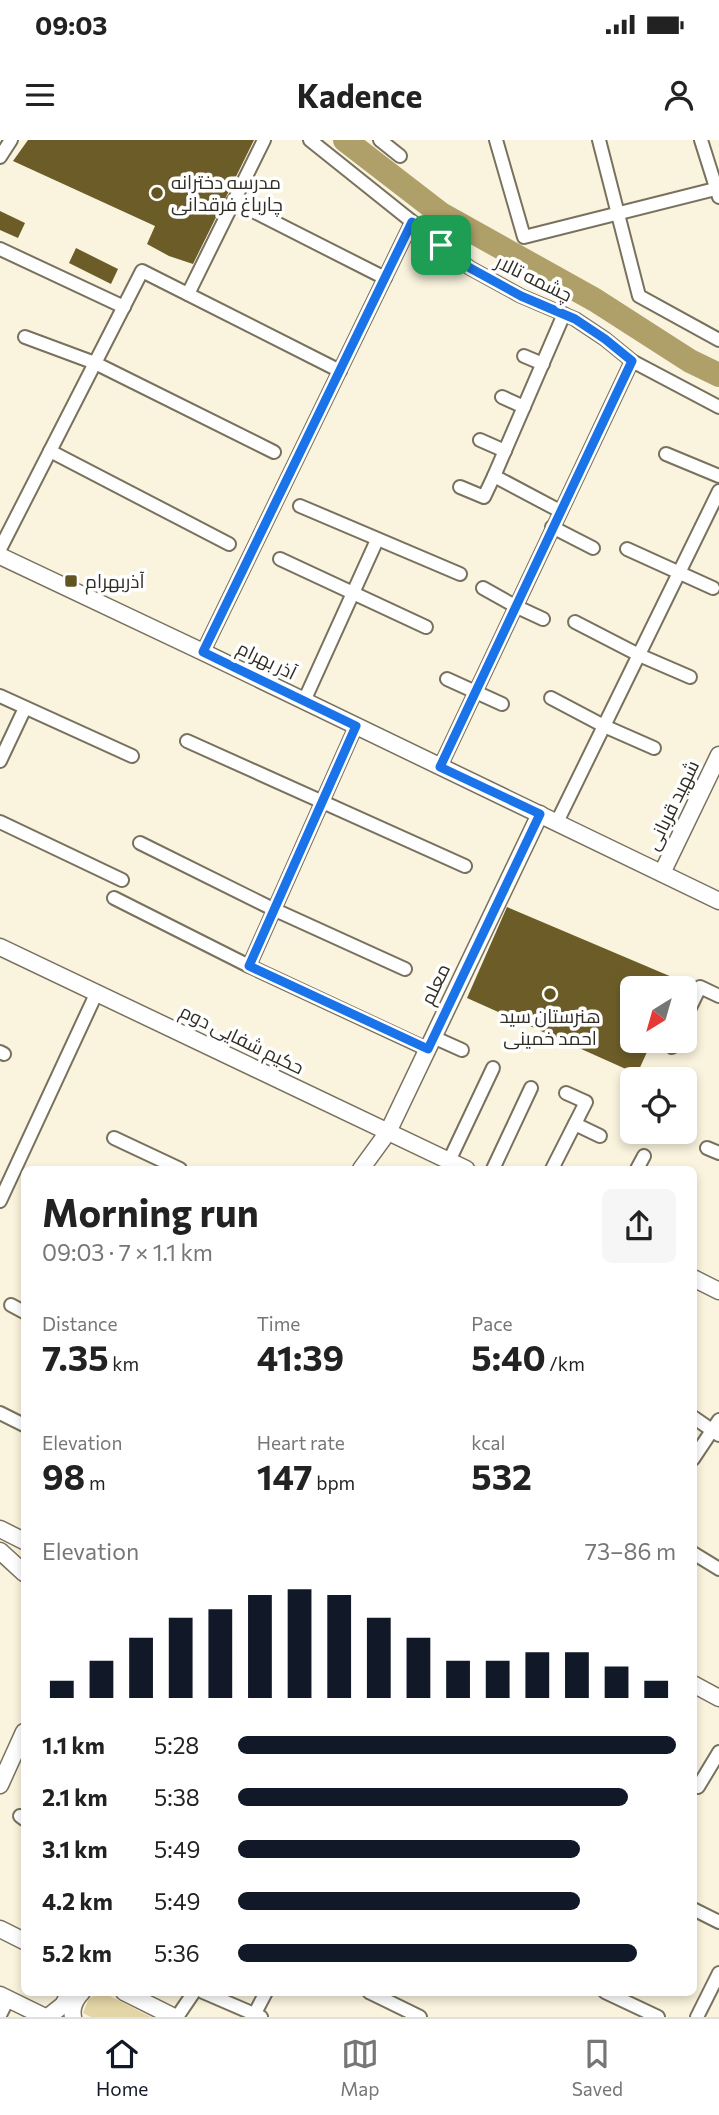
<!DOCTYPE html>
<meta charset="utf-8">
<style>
:root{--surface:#fff;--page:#f6f6f6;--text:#222;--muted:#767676;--line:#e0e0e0;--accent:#111827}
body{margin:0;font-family:Commissioner,Cairo,sans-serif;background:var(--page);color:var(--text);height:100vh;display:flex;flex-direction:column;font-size:26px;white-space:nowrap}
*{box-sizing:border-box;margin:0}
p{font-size:23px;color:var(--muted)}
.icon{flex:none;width:38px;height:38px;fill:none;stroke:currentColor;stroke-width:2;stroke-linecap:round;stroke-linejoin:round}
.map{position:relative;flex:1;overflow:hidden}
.panel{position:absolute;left:21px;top:1026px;width:676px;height:830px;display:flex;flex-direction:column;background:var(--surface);border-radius:10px;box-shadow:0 4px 10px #0003}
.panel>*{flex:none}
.needle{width:46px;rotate:217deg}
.tools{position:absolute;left:620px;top:836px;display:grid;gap:14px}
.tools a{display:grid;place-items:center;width:77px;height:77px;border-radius:10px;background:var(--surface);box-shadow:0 4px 10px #0003;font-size:35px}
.pin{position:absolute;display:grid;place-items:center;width:60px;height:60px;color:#fff;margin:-30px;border-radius:14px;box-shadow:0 4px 10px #0006}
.round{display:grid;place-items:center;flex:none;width:74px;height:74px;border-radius:10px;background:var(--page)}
.head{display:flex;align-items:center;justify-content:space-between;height:119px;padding:0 21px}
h1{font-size:38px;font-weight:700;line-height:52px}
.stats{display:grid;grid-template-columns:repeat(3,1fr);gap:10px;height:119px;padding:7px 21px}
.stats div{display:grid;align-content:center}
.stats b{font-size:35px;font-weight:700}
.stats small{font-size:19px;font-weight:400}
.stats p{font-size:19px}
.chart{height:196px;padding:14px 21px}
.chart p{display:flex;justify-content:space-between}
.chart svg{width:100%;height:126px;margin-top:7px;stroke:var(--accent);stroke-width:6}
ul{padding:0 21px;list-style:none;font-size:23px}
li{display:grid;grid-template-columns:112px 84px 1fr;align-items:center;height:52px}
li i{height:18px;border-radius:9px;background:var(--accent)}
.status{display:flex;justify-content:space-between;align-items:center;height:49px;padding:0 35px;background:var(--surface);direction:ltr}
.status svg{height:19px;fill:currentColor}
header{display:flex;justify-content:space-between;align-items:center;height:91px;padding:0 21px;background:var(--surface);font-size:32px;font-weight:700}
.tabs{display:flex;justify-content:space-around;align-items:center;height:98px;border-top:2px solid var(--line);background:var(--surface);font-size:19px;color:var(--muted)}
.tabs a{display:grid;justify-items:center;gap:4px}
.tabs .current{color:var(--accent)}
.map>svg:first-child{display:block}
</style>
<div class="status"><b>09:03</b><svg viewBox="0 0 49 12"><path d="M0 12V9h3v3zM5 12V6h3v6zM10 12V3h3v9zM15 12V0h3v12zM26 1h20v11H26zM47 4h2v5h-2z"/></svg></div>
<header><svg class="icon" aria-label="menu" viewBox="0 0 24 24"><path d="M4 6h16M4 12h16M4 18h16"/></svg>Kadence<svg class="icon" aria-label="person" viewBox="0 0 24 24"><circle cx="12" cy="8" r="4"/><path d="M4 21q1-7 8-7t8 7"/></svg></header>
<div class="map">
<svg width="719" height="1877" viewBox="0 0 719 1877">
<rect width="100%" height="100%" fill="#faf3dd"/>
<polygon fill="#e3d5a5" points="104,1853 151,1877 91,1877 83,1873 89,1858"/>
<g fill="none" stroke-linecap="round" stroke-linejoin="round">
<polyline stroke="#af9f69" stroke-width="24" points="345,0 441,74 595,160 690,221 719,235"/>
</g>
<g fill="#6c5d28">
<polygon points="28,0 254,0 193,124 169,116 147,104 155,86 13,21"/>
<polygon points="0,71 25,83 18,98 0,90"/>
<polygon points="76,108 118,129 111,144 69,123"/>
<polygon points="507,767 679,840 675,849 632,849 632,901 652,901 637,934 467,858"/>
</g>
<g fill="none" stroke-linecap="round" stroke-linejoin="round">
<g stroke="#77715e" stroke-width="16">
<g id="minor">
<polyline points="310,0 470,128 521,156 575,179 605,199 632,221 719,267"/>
<polyline points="380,0 400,16"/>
<polyline points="496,0 524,97 719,48"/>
<polyline points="599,0 639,156 719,200"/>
<polyline points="701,0 719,57"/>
<polyline points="0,17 11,0"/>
<polyline points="233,61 385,138"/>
<polyline points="0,109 124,167"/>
<polyline points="188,154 264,0"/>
<polyline points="25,197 95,223 274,312"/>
<polyline points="524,216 543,224"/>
<polyline points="502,257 524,267"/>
<polyline points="480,300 505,311"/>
<polyline points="50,311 229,404"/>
<polyline points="666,314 719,336"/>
<polyline points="460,347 484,357 494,336"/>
<polyline points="300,366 460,434"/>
<polyline points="560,371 494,336 564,174"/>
<polyline points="552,387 593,408"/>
<polyline points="0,409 142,131 340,231"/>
<polyline points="627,409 713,448"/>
<polyline points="280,419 426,487"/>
<polyline points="483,448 515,466 543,479"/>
<polyline points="575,482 639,515 690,537"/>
<polyline points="203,512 412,82"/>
<polyline points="447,539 502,564"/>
<polyline points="0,556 132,616"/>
<polyline points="551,558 604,586 654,608"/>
<polyline points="304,561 377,400"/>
<polyline points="187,601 465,726"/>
<polyline points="0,621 25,568"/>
<polyline points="440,627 632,221"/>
<polyline points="0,682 122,740"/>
<polyline points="557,682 719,351"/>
<polyline points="140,703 273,769 405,829"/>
<polyline points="114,758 249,826 427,909"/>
<polyline points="249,826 356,586"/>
<polyline points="684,880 700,847 719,856"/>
<polyline points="433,897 462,910"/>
<polyline points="672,907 675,901"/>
<polyline points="0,912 4,914"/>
<polyline points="575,984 600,996"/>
<polyline points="114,998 180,1029"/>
<polyline points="707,1008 719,1013"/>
<polyline points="449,1021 493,928"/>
<polyline points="493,1029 531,948"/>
<polyline points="552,1029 586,962 566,953"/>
<polyline points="637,1029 644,1016"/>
<polyline points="0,1061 97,852"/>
<polyline points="11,1165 24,1172"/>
<polyline points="0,1273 24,1285"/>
<polyline points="693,1277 719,1295"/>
<polyline points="693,1319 719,1280"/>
<polyline points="693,1413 719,1429"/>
<polyline points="698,1647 719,1612"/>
<polyline points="20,1676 24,1679"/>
<polyline points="693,1769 719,1782"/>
<polyline points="203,1852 261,1877"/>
<polyline points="369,1852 420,1877"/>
<polyline points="605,1852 658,1877"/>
<polyline points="0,1875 8,1859"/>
<polyline points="177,1877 194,1852"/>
<polyline points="253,1877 266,1852"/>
<polyline points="697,1877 719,1833"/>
</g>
</g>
<g stroke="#77715e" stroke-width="19">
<g id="tertiary">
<polyline points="0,416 203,512 719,761"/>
<polyline points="662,733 719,615"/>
<polyline points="0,807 466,1029"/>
<polyline points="361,1029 388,992 540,674"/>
<polyline points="693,1138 719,1151"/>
<polyline points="0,1389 24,1401"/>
<polyline points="0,1411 24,1433"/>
<polyline points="693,1544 719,1558"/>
<polyline points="0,1645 24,1592"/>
<polyline points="0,1789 24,1801"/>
<polyline points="124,1852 174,1877"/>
<polyline points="0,1855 45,1877"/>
<polyline points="48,1877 63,1865 70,1852"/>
<path d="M 73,1877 C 71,1867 75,1859 82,1852"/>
</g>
</g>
<use href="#minor" stroke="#fff" stroke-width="12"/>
<use href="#tertiary" stroke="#fff" stroke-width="16"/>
</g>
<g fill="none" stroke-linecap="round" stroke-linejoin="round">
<g stroke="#fff" stroke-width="14">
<polygon id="route" points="412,82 470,128 521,156 575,179 605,199 632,221 440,627 540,674 428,909 249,826 356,586 203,512"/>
</g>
<use href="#route" stroke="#1a73e8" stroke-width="9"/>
</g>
<g fill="#635522" stroke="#fff" stroke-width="2.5">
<circle cx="157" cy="53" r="7"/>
<rect x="64" y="434" width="14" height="14" rx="3.5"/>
<circle cx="550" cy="854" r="7"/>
</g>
<g text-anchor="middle" stroke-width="7" stroke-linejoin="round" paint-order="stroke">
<g font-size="19" fill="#2f2d24" stroke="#fff" text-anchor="start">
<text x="171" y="49">مدرسه دخترانه<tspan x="171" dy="22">چارباغ فرقدانی</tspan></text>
<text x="85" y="448">آذربهرام</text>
<text x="550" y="883" text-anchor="middle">هنرستان سید<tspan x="550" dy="22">احمد خمینی</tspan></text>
</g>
<g font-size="19" fill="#2f2d24" stroke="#fff">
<text transform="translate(534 138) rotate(26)" y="7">چشمه تالار</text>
<text transform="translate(267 520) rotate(26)" y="7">آذر بهرام</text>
<text transform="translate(672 665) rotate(-64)" y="7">شهید قربانی</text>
<text transform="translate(435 844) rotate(-64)" y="7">معلم</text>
<text transform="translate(242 899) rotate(26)" y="7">حکیم شفایی دوم</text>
</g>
</g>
</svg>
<div class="tools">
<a><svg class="needle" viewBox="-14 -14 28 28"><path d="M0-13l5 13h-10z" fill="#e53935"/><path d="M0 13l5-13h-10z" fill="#767676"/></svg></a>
<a><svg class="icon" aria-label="locate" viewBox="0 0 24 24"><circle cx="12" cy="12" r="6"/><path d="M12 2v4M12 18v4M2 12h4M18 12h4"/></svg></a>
</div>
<div class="pin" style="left:441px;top:105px;background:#1e9e55"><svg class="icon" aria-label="arrive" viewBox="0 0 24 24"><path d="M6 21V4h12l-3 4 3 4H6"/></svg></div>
<section class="panel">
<div class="head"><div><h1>Morning run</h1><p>09:03 · 7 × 1.1 km</p></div><a class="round"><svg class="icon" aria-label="share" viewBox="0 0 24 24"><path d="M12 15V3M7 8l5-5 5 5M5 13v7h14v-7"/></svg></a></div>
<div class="stats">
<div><p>Distance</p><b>7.35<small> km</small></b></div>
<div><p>Time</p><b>41:39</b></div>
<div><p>Pace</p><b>5:40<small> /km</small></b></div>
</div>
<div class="stats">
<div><p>Elevation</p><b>98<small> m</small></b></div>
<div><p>Heart rate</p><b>147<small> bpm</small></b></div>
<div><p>kcal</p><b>532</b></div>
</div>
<div class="chart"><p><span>Elevation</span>73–86 m</p>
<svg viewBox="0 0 160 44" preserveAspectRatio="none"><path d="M5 44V38M15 44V31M25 44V23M35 44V16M45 44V13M55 44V8M65 44V6M75 44V8M85 44V16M95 44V23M105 44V31M115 44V31M125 44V28M135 44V28M145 44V33M155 44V38"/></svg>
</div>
<ul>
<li><b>1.1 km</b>5:28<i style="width:100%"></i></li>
<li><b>2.1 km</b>5:38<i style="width:89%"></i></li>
<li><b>3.1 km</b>5:49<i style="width:78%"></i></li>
<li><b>4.2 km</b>5:49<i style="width:78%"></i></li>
<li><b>5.2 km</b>5:36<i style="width:91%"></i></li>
</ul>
</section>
</div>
<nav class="tabs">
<a class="current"><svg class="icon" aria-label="home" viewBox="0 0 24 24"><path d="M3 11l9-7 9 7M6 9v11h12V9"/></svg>Home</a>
<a><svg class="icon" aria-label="map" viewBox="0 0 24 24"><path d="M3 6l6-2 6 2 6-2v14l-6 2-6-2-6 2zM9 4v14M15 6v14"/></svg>Map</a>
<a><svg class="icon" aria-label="saved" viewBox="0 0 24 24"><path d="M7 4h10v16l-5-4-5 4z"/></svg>Saved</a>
</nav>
